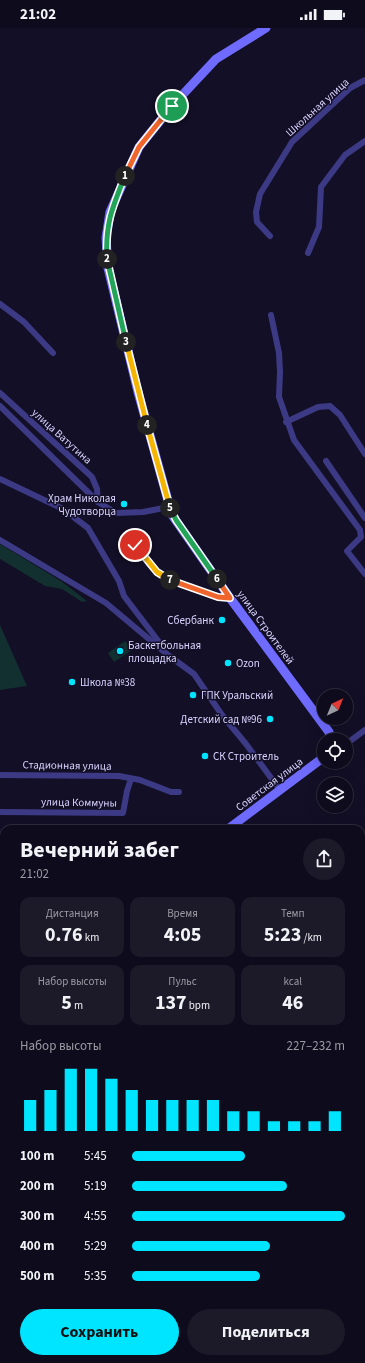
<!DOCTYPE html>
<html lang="ru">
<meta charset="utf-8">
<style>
:root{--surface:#0e0b1c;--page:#1c1929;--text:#f1f3f6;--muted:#9b9ba3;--line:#2e2b3b;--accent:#00e5ff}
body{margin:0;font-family:"Source Sans 3",sans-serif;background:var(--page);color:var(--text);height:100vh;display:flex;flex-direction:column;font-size:15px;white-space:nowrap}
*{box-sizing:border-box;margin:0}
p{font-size:13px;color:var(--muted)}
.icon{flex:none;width:22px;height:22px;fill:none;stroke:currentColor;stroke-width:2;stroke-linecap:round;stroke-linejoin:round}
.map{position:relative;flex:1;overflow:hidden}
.drawer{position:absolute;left:0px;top:797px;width:365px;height:538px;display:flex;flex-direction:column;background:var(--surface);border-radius:12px 12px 0 0;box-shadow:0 4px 16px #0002,0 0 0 1px var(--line)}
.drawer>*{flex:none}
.needle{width:26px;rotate:43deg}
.controls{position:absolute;left:317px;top:661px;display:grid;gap:8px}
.controls a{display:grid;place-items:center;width:36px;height:36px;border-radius:50%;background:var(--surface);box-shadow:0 4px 16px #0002,0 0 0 1px var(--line);font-size:20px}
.pin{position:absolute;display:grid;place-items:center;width:34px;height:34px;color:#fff;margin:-17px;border:2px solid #fff;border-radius:50%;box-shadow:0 1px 4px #0007}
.km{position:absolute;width:20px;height:20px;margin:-10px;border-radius:50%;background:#222;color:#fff;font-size:11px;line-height:20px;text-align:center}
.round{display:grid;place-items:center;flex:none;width:42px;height:42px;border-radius:21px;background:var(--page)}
.head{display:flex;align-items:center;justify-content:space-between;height:68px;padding:0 20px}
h1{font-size:22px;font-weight:700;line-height:30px}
.metrics{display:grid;grid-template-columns:repeat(3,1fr);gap:6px;height:68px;padding:4px 20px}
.metrics div{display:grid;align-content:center;border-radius:10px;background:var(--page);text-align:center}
.metrics b{font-size:20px;font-weight:700}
.metrics small{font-size:11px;font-weight:400}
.metrics p{font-size:11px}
.chart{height:112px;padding:8px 20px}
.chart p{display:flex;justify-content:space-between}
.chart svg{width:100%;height:72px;margin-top:4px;stroke:var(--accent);stroke-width:6}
.button{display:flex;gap:8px;margin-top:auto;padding:8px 20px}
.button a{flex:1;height:46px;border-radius:24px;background:var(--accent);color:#111;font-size:16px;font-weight:700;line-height:46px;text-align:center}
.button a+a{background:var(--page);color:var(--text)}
ul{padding:0 20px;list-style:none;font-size:13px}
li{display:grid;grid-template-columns:64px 48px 1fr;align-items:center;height:30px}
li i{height:10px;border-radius:5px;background:var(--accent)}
.status{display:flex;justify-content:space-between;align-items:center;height:28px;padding:0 20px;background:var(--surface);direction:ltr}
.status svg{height:11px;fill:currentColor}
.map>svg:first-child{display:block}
</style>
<div class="status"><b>21:02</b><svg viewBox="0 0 49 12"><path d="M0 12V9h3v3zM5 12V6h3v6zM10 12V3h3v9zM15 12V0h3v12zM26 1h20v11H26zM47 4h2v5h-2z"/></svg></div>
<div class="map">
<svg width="365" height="1335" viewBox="0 0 365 1335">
<rect width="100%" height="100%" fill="#130f26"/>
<g fill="#12302f">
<polygon points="0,516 61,553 87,573 82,574 62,561 45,558 0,531"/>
<polygon points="0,597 27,658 0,662"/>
<polygon points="125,613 132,622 114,634 108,625"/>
</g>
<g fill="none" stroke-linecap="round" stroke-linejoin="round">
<g stroke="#3d3a85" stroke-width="6">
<polyline points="270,208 257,194 256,184 260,166 292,114 350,60 365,52"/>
<polyline points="308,225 319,199 321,159 345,127 365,113"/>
<polyline points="0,276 24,294 53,325"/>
<polyline points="271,287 279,325 280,344 279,369 294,412 360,502 361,509 347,523 365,546"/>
<polyline points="0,365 92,449 97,461 98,474"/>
<polyline points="0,378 98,474 116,485 143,484 169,479"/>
<polyline points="286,394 318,379 330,378 340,387 365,426"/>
<polyline points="326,433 365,490"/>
<polyline points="0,451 63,481 88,500 119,553 124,568 159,614"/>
<polyline points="0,512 106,575 168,627 194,646 222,687 246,716 280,762"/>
<path d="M 135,517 C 142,526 148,536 156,544 C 168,555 213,568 230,570"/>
<polyline points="346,716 365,702"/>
<polyline points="0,747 119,748 140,752 171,764 179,764"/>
<polyline points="0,784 123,785 127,763 131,751"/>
<polyline points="361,835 365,832"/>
<polyline points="361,1030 365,1026"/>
<polyline points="218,1331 219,1335"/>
</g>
<g stroke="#6f6bff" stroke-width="9">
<polyline points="266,0 216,31 172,78 139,119 110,184 106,210 108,240 138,364 172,487 230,570 329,704 331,712"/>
<polyline points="228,801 324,729"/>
<polyline points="0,856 4,856"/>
<polyline points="361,1214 365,1214"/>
<polyline points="96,1335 102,1331"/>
</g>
</g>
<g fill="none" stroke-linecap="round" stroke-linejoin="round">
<g stroke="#fff" stroke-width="8">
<polyline id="split-1" points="125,148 139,119 172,78"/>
</g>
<g stroke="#fff" stroke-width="8">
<path id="split-2" d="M 107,231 C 105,196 112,180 125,148"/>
</g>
<g stroke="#fff" stroke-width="8">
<polyline id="split-3" points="107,231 126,314"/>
</g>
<g stroke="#fff" stroke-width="8">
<polyline id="split-4" points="126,314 147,397"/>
</g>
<g stroke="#fff" stroke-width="8">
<polyline id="split-5" points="147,397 170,480"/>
</g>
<g stroke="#fff" stroke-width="8">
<polyline id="split-6" points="170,480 176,492 217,551"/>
</g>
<g stroke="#fff" stroke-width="8">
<polyline id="split-7" points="170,552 218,569 230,570 217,551"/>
</g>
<g stroke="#fff" stroke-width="8">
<polyline id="split-8" points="135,517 157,544 170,552"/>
</g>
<use href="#split-1" stroke="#f0652b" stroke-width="5"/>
<use href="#split-2" stroke="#22a559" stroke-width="5"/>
<use href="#split-3" stroke="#22a559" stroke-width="5"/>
<use href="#split-4" stroke="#f5b400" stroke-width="5"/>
<use href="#split-5" stroke="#f5b400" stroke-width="5"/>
<use href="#split-6" stroke="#22a559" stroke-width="5"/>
<use href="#split-7" stroke="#f0652b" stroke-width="5"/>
<use href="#split-8" stroke="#f5b400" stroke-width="5"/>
</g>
<g fill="#00e5ff" stroke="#130f26" stroke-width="1.5">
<circle cx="124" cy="476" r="4"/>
<circle cx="222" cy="592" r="4"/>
<circle cx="120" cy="623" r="4"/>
<circle cx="228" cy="635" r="4"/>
<circle cx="72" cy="654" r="4"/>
<circle cx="193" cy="667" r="4"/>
<circle cx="270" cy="691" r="4"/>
<circle cx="205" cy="728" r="4"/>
</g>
<g text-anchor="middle" stroke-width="3" stroke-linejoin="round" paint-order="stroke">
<g font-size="11" fill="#d9d4ff" stroke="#130f26">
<text transform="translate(317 79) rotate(-42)" y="4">Школьная улица</text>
<text transform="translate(62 408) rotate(42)" y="4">улица Ватутина</text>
<text transform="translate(266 599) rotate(54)" y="4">улица Строителей</text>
<text transform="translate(67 737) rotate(1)" y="4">Стадионная улица</text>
<text transform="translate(269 756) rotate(-37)" y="4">Советская улица</text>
<text transform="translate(79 774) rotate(1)" y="4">улица Коммуны</text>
</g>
<g font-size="11" fill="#d9d4ff" stroke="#130f26" text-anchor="start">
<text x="116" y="474" text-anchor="end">Храм Николая<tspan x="116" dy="13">Чудотворца</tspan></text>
<text x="214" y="596" text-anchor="end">Сбербанк</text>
<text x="128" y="621">Баскетбольная<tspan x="128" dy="13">площадка</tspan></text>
<text x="236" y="639">Ozon</text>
<text x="80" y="658">Школа №38</text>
<text x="201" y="671">ГПК Уральский</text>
<text x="262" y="695" text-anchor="end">Детский сад №96</text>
<text x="213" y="732">СК Строитель</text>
</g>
</g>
</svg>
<div class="controls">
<a><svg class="needle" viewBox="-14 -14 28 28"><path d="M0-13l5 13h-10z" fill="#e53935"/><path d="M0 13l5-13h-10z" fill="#9b9ba3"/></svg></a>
<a><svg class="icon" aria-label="locate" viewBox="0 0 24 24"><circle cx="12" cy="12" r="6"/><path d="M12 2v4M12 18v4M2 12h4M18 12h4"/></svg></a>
<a><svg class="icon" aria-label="layers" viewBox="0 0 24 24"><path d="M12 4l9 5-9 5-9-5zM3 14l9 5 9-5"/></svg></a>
</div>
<div class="pin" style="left:172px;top:78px;background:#1e9e55"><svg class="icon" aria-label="arrive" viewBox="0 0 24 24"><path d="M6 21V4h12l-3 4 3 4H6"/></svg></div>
<div class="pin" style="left:135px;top:517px;background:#d93025"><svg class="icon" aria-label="check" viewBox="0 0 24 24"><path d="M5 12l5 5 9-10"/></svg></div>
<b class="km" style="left:125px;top:148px">1</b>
<b class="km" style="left:107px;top:231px">2</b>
<b class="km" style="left:126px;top:314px">3</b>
<b class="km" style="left:147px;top:397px">4</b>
<b class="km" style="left:170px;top:480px">5</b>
<b class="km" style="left:217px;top:551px">6</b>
<b class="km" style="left:170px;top:552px">7</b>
<section class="drawer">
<div class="head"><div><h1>Вечерний забег</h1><p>21:02</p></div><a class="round"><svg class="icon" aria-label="share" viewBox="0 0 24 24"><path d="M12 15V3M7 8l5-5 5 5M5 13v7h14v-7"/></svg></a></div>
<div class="metrics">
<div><p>Дистанция</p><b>0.76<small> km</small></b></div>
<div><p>Время</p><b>4:05</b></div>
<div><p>Темп</p><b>5:23<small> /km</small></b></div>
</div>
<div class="metrics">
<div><p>Набор высоты</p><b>5<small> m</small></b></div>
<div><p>Пульс</p><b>137<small> bpm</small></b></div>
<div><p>kcal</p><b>46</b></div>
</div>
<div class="chart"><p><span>Набор высоты</span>227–232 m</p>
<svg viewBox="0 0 160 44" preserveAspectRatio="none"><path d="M5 44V25M15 44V19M25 44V6M35 44V6M45 44V12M55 44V19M65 44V25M75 44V25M85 44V25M95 44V25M105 44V32M115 44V32M125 44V38M135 44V38M145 44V38M155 44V32"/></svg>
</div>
<ul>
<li><b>100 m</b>5:45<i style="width:53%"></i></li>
<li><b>200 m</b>5:19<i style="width:73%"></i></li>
<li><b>300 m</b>4:55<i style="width:100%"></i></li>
<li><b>400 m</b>5:29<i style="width:65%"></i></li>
<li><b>500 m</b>5:35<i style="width:60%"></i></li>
</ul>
<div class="button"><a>Сохранить</a><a>Поделиться</a></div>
</section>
</div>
